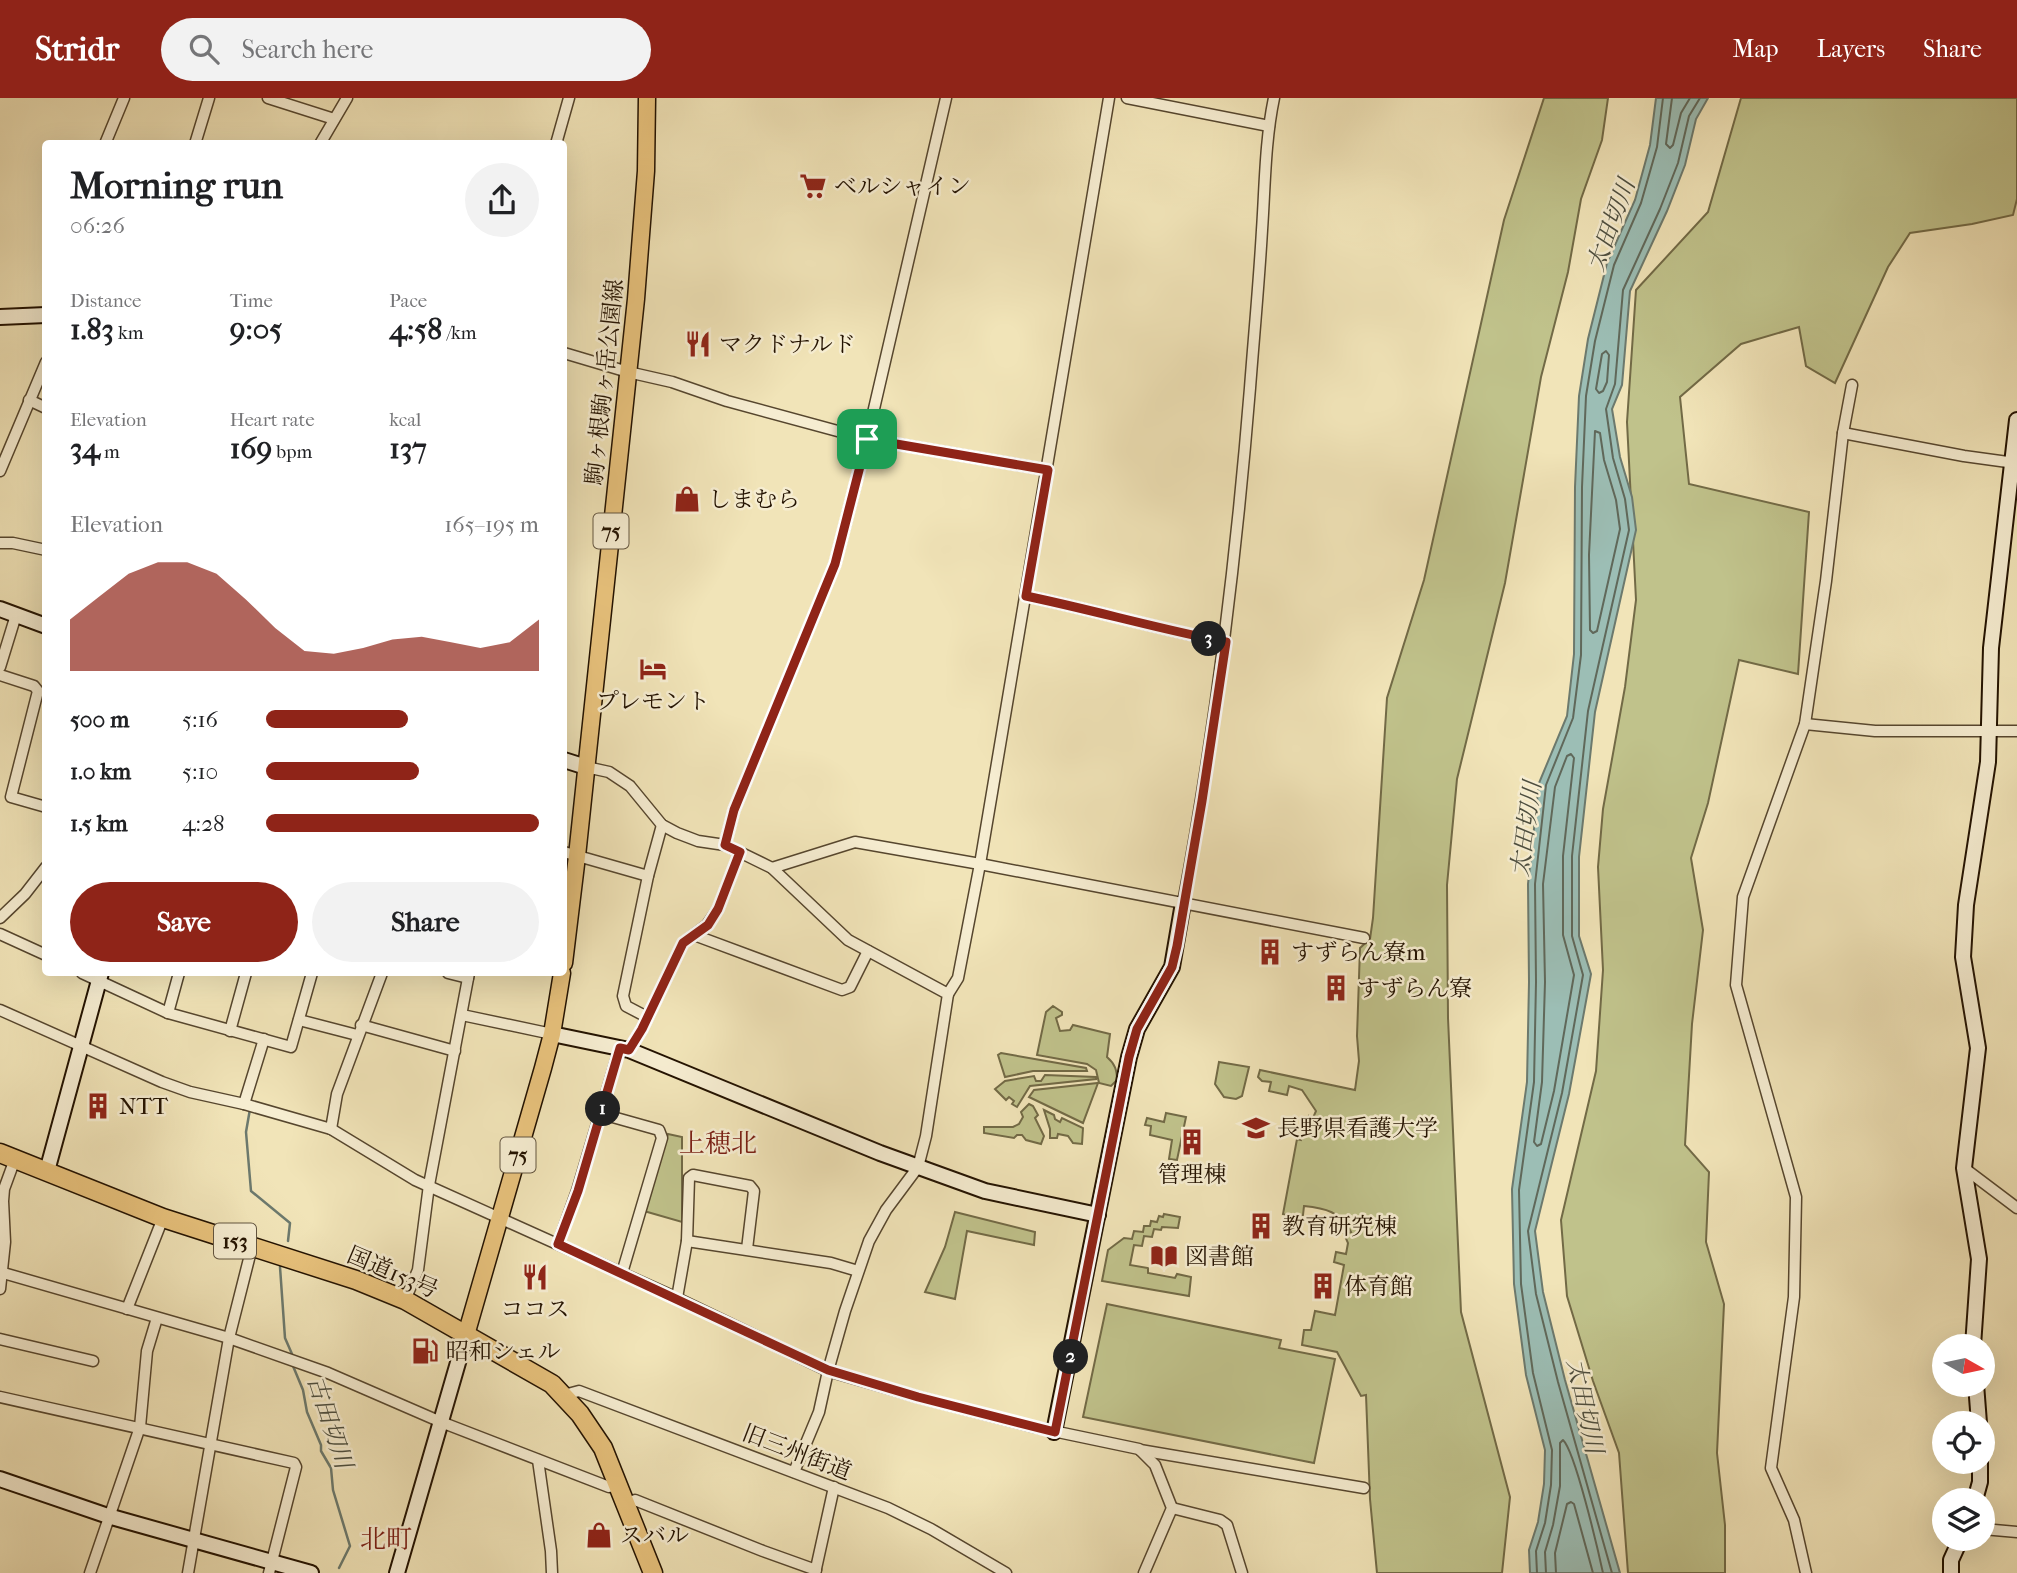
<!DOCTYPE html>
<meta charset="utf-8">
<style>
:root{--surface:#fff;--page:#f2f2f2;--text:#202124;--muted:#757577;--accent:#8f2418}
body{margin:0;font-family:"IM FELL French Canon","Noto Serif JP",serif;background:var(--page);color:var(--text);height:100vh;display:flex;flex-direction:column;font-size:26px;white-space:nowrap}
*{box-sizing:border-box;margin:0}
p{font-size:23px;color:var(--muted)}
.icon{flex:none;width:38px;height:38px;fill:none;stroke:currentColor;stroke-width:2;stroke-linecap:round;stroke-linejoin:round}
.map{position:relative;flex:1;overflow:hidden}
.sheet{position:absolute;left:42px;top:42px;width:525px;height:836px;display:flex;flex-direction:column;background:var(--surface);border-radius:7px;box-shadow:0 7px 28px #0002}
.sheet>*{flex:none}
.needle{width:46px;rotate:99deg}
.fabs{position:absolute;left:1932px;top:1236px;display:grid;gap:14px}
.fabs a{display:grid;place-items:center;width:63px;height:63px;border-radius:50%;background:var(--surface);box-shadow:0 7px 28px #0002;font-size:35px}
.pin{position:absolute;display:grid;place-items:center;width:60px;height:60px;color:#fff;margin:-30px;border-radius:14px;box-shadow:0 4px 10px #0006}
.km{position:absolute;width:35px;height:35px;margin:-18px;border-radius:50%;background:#222;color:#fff;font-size:19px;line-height:35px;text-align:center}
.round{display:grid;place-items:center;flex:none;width:74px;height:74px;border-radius:37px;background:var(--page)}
.overview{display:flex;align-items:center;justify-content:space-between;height:119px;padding:0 28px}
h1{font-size:38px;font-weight:700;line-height:52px}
.stats{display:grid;grid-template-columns:repeat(3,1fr);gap:10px;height:119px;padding:7px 28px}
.stats div{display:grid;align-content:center}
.stats b{font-size:30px;font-weight:700}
.stats small{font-size:19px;font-weight:400}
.stats p{font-size:19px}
.chart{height:196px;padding:14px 28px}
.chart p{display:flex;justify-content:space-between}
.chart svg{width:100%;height:126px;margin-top:7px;fill:var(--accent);opacity:.7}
.action{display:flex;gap:14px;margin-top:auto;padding:14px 28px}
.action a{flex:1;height:80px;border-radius:42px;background:var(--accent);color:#fff;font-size:28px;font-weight:700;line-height:80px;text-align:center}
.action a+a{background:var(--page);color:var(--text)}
ul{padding:0 28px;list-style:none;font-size:23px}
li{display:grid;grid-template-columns:112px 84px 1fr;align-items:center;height:52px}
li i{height:18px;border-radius:9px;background:var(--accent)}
header{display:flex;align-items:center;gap:42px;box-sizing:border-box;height:98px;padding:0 35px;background:var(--accent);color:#fff}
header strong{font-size:33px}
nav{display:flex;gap:38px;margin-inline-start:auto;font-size:24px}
.search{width:490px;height:63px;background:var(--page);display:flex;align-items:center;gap:18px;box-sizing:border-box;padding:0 24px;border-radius:38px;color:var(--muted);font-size:26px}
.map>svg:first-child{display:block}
</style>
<header>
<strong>Stridr</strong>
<div class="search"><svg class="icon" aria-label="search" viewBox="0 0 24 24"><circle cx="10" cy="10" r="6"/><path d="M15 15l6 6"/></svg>Search here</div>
<nav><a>Map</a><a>Layers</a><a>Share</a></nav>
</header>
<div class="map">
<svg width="2017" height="1475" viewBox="0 0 2017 1475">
<rect width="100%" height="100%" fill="#f1e4b8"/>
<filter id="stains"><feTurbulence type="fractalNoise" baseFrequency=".00286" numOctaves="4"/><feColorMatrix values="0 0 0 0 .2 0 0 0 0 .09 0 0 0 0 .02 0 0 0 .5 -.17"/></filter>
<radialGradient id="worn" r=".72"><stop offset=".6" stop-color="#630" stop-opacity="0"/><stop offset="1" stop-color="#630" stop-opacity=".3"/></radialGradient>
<g fill="#c0c28b" stroke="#726a46" stroke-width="2">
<path d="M 1544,0 L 1608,0 L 1602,42 L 1581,101 L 1568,174 L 1541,279 L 1505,485 L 1457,681 L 1447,787 L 1448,920 L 1461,1214 L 1510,1399 L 1502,1475 L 1377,1475 L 1370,1401 L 1366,1297 L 1361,1298 L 1337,1254 L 1302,1247 L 1304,1232 L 1311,1232 L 1315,1213 L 1335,1217 L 1344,1167 L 1334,1164 L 1336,1154 L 1346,1156 L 1348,1145 L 1344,1136 L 1351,1134 C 1341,1114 1325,1110 1304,1108 L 1303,1117 L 1295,1120 L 1283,1116 L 1297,1041 L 1301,1042 L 1309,1018 L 1313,1020 L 1316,1013 L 1302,992 L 1289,988 L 1287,997 L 1269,993 L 1271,984 L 1262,983 L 1258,979 L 1260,972 L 1355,992 L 1359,963 L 1357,938 L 1360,850 L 1370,841 L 1373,820 L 1387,600 L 1424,482 L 1504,122 Z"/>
<polygon points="1741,0 2017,0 2017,101 2013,117 1972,126 1910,135 1888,169 1835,285 1806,268 1799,229 1741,246 1680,299 1689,386 1809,414 1798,576 1739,562 1708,705 1691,760 1703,832 1692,926 1685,1047 1709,1074 1706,1144 1724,1206 1717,1355 1725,1427 1725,1475 1628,1475 1619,1355 1593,1283 1567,1198 1561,1122 1596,973 1603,872 1598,769 1603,711 1625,589 1636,502 1627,324 1636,192 1708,114"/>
<path d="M 1053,908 L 1062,914 L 1062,917 L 1056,920 L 1060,933 L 1070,932 L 1073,927 L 1110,936 L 1107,959 C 1115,966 1117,972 1117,982 L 1111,988 L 1099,985 L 1096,972 L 1087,966 L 1037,957 L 1046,914 Z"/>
<polygon points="1001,955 1086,970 1087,973 1033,973 1005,979 998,957"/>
<polygon points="1219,964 1249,969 1242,998 1236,1001 1224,999 1215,986"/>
<polygon points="1045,977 1096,979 1096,981 1030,988 1017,1009 1012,1006 1014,1003 1009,999 1006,1002 995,991 1005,983 1034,978 1036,983 1041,983"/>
<polygon points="1098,985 1083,1025 1029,999 1034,992"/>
<polygon points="1029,1006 1033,1008 1038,1017 1035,1020 1044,1038 1041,1046 1026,1042 1022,1037 1017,1037 1014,1040 984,1035 984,1029 1013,1029 1019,1026 1023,1019 1021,1014"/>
<polygon points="1044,1012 1054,1017 1055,1021 1060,1024 1062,1020 1083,1030 1082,1046 1073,1045 1068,1038 1058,1036 1057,1040 1050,1040 1050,1031"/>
<polygon points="1166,1015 1186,1019 1177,1062 1169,1061 1172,1042 1150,1037 1151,1028 1145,1027 1147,1020 1164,1024"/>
<polygon points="668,1036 682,1039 682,1124 644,1113"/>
<polygon points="955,1114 1035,1134 1034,1147 967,1133 955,1201 925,1194 945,1149"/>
<polygon points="1164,1116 1180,1119 1178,1130 1162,1129 1161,1132 1154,1131 1152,1139 1144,1138 1142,1148 1134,1147 1130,1167 1148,1170 1148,1175 1175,1180 1177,1176 1191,1179 1189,1198 1102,1183 1108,1152 1124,1140 1132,1141 1134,1133 1143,1134 1144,1128 1150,1128 1151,1123 1157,1124 1159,1118 1163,1119"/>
<polygon points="1107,1206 1281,1242 1279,1250 1335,1261 1314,1365 1083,1319"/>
</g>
<polygon fill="#9cbeb5" stroke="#6c796d" stroke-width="2" points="1656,0 1708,0 1696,21 1685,67 1667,113 1630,193 1622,287 1612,311 1620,359 1632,399 1636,432 1595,614 1579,759 1579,838 1591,876 1569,996 1535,1133 1543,1194 1565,1282 1620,1475 1530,1475 1529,1452 1538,1424 1544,1386 1545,1352 1526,1277 1514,1186 1512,1091 1527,984 1529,884 1528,786 1539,685 1567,618 1574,556 1575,389 1579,298 1588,241 1607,165 1635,102 1650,47"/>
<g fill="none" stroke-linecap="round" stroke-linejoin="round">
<g stroke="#60685a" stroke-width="2">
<polyline points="1672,0 1666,46 1670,50 1673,47 1681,15 1690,0"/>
<polygon points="1606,253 1609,257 1607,284 1603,293 1599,295 1596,291 1602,256"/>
<polygon points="1595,333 1600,335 1604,362 1616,402 1620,431 1597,533 1593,535 1590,532 1589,457"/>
<polygon points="1571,656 1574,660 1563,758 1563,837 1574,877 1554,993 1541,1046 1537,1048 1534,1044 1542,984 1545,884 1543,786 1555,689 1567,658"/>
<polyline points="1537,1475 1536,1453 1545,1425 1551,1387 1552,1352 1533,1275 1521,1186 1519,1092 1534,984 1536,884 1535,786 1546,687 1573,620 1581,557 1582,389 1586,298 1595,243 1614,167 1641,105 1657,49 1663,0"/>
<path d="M 1546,1475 L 1545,1454 L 1553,1427 L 1560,1388 L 1560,1345 L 1563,1342 C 1575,1353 1598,1452 1603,1475"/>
<polyline points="1556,1475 1555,1455 1567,1406 1571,1404 1574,1406 1593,1475"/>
<polyline points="1612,1475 1558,1284 1536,1196 1528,1133 1562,995 1583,877 1572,838 1572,758 1588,613 1629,432 1625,401 1613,360 1606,311 1615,286 1623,192 1660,111 1678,65 1689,18 1700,0"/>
</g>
<g stroke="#6c796d" stroke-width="2.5">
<polyline points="250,1011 246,1034 251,1093 290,1125 288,1143"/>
<polyline points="280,1169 285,1240 292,1256"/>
<polyline points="293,1268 303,1292 307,1314 321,1347 321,1353 331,1370 333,1392 350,1448 339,1470"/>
</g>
<g stroke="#56462e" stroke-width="13">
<g id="street">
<polyline points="268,0 334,21"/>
<polyline points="1127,0 1269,28"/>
<polyline points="105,46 124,0"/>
<polyline points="195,46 209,0"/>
<polyline points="320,46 347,0"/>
<polyline points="556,46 569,0"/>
<polyline points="564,255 628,274 672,284 727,303 867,341 1048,372"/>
<polyline points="29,302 46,310"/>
<polyline points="1843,335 1964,358 2015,365"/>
<polyline points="0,373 46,264"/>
<polyline points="0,445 13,445 46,452"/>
<path d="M 1026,498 C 1093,512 1159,531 1225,544"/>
<polyline points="0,569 16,517"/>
<polyline points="0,577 34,588 38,593 11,699 46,709"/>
<polyline points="1805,626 1875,633 2017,633"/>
<polyline points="586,669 609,674 630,688 662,727 677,735 698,743 725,747 772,770 848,842 948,896 926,1038 918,1069 886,1112 869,1143 845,1213 828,1273 819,1314 794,1374"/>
<polyline points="725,747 734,712 835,466 867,341 946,0"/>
<polyline points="564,754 648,778"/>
<polyline points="772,770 855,744 980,766 1364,840"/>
<path d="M 1183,805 C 1215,634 1236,463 1250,290 C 1254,237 1259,185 1262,132 C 1265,88 1265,43 1274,0"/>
<polyline points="0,820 25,796 46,769"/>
<polyline points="0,836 46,857"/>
<polyline points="694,837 842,892 850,889 868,853"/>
<polyline points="82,875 168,915 291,949 312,875"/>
<polyline points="448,875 468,880"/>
<polyline points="948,896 958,880 980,766 1109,0"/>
<polyline points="0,912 162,984 190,994 244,1006 331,1031 415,1082 677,1200 828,1273 918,1299 1034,1329 1139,1351 1155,1367 1172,1410 1144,1475"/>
<polyline points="168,915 179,875"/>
<polyline points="462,917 552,936"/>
<polyline points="647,919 626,908 623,898 648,778 662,727"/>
<polyline points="299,922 357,937"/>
<polyline points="361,927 455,953"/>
<polyline points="230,933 246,875"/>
<polyline points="629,952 642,931 683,845 707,827 718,811 740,754"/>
<polyline points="244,1006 264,941"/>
<polyline points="602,1016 659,1032 662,1040 622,1175"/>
<polyline points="331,1031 337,996 382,875"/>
<polyline points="1964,1070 2017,1110"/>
<polyline points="687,1143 689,1080 693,1077 750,1088 754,1093 747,1151"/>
<polyline points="558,1146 577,1093 620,949"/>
<polyline points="0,1174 229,1240 328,1275 441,1324 609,1389 617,1387"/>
<polyline points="0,1191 5,1144 3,1103 4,1091 15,1061"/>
<polyline points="677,1200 687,1143 831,1165 858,1173"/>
<polyline points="405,1202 418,1172 429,1087 469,875"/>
<polyline points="127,1211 163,1120"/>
<polyline points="0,1241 93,1263"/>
<polyline points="564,1297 579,1293 888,1410 931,1431 1006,1475"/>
<polyline points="0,1299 294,1365 296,1369 269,1475"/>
<polyline points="1140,1352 1364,1390"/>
<polyline points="538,1362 551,1453 552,1475"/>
<polyline points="626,1406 635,1402 763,1453 816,1472"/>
<polyline points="1172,1410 1220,1422 1227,1427 1242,1475"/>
<polyline points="1983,1431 2017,1434"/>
<polyline points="90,1475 140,1329 147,1253 157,1220"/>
<polyline points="188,1475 229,1240 252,1149"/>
<polyline points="815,1475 834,1389"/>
<polyline points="1806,1475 1794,1422 1771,1370 1794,1199 1796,1099 1736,887 1743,799 1805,626 1826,483 1843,335 1852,287"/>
</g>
</g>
<g stroke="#231200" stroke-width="18">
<g id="secondary">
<polyline points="0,219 46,217"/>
<polyline points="0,511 46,528"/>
<polyline points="564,662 586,669"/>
<polyline points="552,936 629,952 880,1055 985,1093 1098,1117"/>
<polyline points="47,1073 101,875"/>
<polyline points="1973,1248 1979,1161 1964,1070 1978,950 1963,859 1966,807 1988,664 1991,550 2017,322"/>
<polyline points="1976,1286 1979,1325"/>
<polyline points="1054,1334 1129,959 1137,931 1172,869 1183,805"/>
<polyline points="0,1381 108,1418 311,1475"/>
<polyline points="1975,1402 1980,1384 1980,1363"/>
<polyline points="397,1475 466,1237"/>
<polyline points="1951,1475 1951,1462 1961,1440"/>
</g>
</g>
<g stroke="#231200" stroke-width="19">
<g id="primary">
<polyline points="564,865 577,758 636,201 646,73 647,0"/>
<polyline points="466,1237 543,970 552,936 562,875"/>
</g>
</g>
<g stroke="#231200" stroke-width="21">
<polyline id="highway" points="0,1055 163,1120 356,1182 405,1202 552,1286 580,1316 603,1350 653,1475"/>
</g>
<use href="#street" stroke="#f6edd1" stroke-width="10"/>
<use href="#secondary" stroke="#f6edd1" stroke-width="14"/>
<use href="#primary" stroke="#e8c27c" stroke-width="16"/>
<use href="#highway" stroke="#e8c27c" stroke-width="18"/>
</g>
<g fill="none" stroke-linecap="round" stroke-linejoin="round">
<g stroke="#fff" stroke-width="14">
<path id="route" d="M 867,341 L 1048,372 L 1026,498 C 1093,512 1159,531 1226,544 L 1202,703 L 1177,848 L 1172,869 L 1137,931 L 1129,959 L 1055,1334 L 918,1299 L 828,1272 L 558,1146 L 578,1093 L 620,950 L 629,952 L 642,931 L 683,845 L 708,827 L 718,811 L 740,754 L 725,747 L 734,712 L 835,466 Z"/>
</g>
<use href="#route" stroke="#8f2418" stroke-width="9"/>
</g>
<defs>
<g id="supermarket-bare" transform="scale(2.1)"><path d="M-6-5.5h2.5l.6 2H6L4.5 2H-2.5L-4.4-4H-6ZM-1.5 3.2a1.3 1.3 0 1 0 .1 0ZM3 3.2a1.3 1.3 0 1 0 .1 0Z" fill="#8f2418" stroke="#f6edd1" stroke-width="2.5" paint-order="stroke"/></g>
<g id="restaurant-bare" transform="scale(2.1)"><path d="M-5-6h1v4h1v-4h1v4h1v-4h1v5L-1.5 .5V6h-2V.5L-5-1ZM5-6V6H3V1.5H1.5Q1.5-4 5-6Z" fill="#8f2418" stroke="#f6edd1" stroke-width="2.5" paint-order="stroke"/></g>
<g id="shop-bare" transform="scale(2.1)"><path d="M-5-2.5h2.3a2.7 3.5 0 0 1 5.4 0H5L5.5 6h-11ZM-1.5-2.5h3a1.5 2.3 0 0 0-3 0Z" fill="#8f2418" stroke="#f6edd1" stroke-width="2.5" paint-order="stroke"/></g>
<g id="hotel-bare" transform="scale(2.1)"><path d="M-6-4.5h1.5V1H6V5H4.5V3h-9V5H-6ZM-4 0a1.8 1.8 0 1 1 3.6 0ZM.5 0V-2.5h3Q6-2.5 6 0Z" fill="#8f2418" stroke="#f6edd1" stroke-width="2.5" paint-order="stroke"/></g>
<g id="building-bare" transform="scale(2.1)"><path d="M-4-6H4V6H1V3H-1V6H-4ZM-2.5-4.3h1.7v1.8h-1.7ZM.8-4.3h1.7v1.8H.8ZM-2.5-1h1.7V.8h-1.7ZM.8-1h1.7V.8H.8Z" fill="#8f2418" stroke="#f6edd1" stroke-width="2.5" paint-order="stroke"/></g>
<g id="university-bare" transform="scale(2.1)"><path d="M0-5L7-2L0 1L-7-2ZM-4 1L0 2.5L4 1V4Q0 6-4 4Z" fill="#8f2418" stroke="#f6edd1" stroke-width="2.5" paint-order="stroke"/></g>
<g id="library-bare" transform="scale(2.1)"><path d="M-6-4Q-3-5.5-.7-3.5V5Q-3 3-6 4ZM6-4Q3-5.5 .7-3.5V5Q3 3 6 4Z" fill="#8f2418" stroke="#f6edd1" stroke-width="2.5" paint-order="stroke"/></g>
<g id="fuel-bare" transform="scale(2.1)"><path d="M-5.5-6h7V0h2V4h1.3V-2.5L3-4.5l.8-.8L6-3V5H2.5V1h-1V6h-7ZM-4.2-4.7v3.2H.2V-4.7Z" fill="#8f2418" stroke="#f6edd1" stroke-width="2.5" paint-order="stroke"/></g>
</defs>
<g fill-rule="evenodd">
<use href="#supermarket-bare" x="813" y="88"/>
<use href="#restaurant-bare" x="698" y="246"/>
<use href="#shop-bare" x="687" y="401"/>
<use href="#hotel-bare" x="653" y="571"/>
<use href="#building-bare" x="1270" y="854"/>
<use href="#building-bare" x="1336" y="890"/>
<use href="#building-bare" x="98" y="1008"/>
<use href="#university-bare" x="1256" y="1030"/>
<use href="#building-bare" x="1192" y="1044"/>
<use href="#building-bare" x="1261" y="1128"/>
<use href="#library-bare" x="1164" y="1158"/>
<use href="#restaurant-bare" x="535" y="1179"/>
<use href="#building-bare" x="1323" y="1188"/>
<use href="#fuel-bare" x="425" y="1253"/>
<use href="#shop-bare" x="599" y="1437"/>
</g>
<g text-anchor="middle" stroke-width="5" stroke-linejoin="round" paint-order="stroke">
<g fill="#f6edd1" stroke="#62543f" stroke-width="2">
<rect x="593.5" y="415.5" width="35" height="35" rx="5"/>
<rect x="500.5" y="1039.5" width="35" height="35" rx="5"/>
<rect x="214" y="1125.5" width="42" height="35" rx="5"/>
</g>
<g font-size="21" font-weight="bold" fill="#231200">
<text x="611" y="440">75</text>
<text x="518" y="1064">75</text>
<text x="235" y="1150">153</text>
</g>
<g font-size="23" fill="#231200" stroke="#f6edd1" text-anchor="start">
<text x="834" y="96">ベルシャイン</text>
<text x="719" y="254">マクドナルド</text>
<text x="708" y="409">しまむら</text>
<text x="653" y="611" text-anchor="middle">プレモント</text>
<text x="1291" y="862">すずらん寮m</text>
<text x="1357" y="898">すずらん寮</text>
<text x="119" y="1016">NTT</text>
<text x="1277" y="1038">長野県看護大学</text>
<text x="1192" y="1084" text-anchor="middle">管理棟</text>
<text x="1282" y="1136">教育研究棟</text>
<text x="1185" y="1166">図書館</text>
<text x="1344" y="1196">体育館</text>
<text x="535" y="1219" text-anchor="middle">ココス</text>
<text x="446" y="1261">昭和シェル</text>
<text x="620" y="1445">スバル</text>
</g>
<g font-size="23" fill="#231200" stroke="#f6edd1">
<text transform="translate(604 284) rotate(-84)" y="8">駒ヶ根駒ヶ岳公園線</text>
<text transform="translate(393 1174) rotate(23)" y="8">国道153号</text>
<text transform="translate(797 1354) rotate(21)" y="8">旧三州街道</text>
</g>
<g font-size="24" font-style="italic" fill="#4d4e3f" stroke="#f6edd1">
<text transform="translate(1611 127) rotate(-70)" y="8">太田切川</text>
<text transform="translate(1526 731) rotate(-82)" y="8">太田切川</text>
<text transform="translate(1585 1308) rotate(78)" y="8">太田切川</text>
<text transform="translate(330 1324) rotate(72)" y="8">古田切川</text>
</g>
<g font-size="26" fill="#7a1f14" stroke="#f6edd1">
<text x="718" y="1054">上穂北</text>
<text x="386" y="1450">北町</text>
</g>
</g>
<rect width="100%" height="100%" filter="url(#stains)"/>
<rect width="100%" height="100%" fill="url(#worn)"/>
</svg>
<div class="fabs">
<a><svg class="needle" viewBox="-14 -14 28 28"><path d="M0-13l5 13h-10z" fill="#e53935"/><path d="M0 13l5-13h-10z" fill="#757577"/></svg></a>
<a><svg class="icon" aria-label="locate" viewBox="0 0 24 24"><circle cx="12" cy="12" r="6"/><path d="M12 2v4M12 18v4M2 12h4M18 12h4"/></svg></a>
<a><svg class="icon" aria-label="layers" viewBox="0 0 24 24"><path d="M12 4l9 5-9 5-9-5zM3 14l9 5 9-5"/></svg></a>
</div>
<div class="pin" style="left:867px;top:341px;background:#1e9e55"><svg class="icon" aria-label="arrive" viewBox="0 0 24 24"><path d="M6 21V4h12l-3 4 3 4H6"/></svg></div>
<b class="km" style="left:603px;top:1011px">1</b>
<b class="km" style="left:1071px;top:1259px">2</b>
<b class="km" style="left:1209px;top:541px">3</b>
<section class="sheet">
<div class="overview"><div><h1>Morning run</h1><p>06:26</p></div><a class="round"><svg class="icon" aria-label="share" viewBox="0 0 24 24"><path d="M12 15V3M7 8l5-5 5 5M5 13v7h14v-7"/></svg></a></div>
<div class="stats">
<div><p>Distance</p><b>1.83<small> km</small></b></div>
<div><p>Time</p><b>9:05</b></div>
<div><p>Pace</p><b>4:58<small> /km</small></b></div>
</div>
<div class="stats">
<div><p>Elevation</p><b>34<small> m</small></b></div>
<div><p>Heart rate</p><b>169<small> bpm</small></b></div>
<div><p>kcal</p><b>137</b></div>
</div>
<div class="chart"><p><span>Elevation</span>165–195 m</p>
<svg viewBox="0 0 160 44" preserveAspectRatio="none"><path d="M0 44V26L10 18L20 10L30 6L40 6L50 10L60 19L70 29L80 37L90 38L100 36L110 33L120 32L130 34L140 36L150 34L160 26V44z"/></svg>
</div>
<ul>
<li><b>500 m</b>5:16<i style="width:52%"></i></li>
<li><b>1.0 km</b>5:10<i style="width:56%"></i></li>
<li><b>1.5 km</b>4:28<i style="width:100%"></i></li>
</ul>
<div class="action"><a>Save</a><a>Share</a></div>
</section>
</div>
